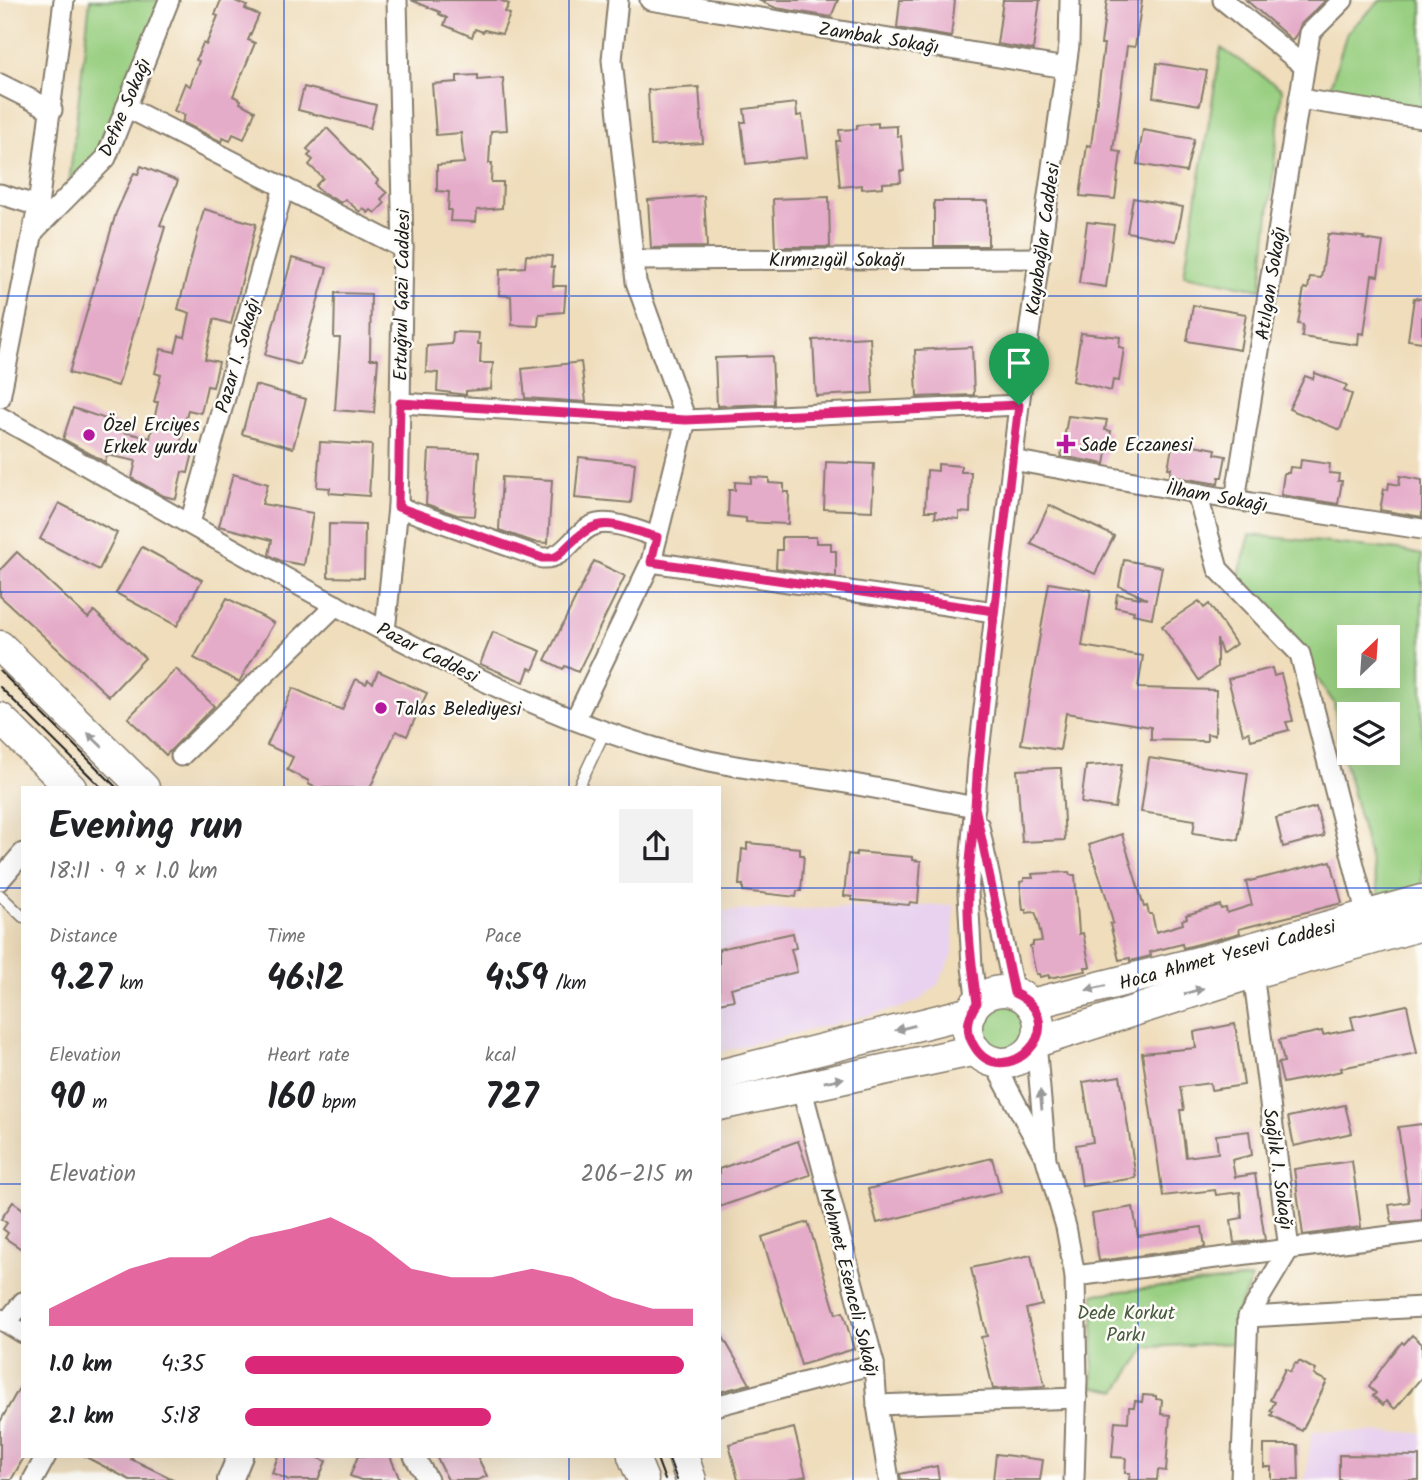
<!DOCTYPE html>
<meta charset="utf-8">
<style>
:root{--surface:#fff;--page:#f2f2f2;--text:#202124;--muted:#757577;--accent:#db2777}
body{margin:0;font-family:Kalam,sans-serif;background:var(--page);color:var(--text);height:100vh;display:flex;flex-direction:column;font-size:26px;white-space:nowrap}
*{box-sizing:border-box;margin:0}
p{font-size:23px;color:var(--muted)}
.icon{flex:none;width:38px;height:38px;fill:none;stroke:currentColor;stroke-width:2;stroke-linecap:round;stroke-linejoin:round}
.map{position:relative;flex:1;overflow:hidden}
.details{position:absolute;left:21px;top:786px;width:700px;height:672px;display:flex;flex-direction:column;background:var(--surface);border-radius:0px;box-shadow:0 7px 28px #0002}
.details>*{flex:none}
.needle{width:46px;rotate:25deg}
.tools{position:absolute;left:1337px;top:625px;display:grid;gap:14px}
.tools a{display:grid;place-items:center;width:63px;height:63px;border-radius:0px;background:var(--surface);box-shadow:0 7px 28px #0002;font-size:35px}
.pin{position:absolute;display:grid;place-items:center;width:60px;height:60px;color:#fff;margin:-72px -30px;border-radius:50% 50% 50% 0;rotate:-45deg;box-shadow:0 0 7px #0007}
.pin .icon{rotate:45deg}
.round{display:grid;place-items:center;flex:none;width:74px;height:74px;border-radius:0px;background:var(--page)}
.summary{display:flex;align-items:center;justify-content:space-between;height:119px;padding:0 28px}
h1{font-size:38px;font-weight:800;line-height:52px}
.figures{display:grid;grid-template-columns:repeat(3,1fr);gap:10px;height:119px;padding:7px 28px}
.figures div{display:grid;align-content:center}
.figures b{font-size:35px;font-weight:800}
.figures small{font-size:19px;font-weight:400}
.figures p{font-size:19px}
.chart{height:196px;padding:14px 28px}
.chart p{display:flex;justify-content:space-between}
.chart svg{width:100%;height:126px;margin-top:7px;fill:var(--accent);opacity:.7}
ul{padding:0 28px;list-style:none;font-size:23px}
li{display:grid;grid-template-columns:112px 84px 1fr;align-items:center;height:52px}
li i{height:18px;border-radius:9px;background:var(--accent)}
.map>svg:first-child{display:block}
</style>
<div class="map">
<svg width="1422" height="1480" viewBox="0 0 1422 1480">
<rect width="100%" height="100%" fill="#fdfcf7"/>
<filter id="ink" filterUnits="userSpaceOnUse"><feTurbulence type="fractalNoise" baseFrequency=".0143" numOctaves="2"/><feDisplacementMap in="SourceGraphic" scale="14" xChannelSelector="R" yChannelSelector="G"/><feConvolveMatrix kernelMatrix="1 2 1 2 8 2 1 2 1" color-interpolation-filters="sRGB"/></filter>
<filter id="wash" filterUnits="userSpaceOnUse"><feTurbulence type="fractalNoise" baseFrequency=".00686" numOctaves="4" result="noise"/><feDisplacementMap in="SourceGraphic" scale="28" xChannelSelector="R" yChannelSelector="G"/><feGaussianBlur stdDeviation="1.57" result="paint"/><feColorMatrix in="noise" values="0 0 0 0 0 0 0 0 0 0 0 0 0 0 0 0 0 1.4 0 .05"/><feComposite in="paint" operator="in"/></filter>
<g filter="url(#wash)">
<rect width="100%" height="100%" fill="#efddbb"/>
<g fill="#e8d2ef">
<polygon points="954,905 953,955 938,984 920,1000 900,1008 719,1052 719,911"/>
<polygon points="1312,1431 1422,1433 1422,1480 1305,1480"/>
</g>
<g fill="#99cf81" stroke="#5a764e" stroke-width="2" fill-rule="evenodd">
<polygon points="90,0 167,0 97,155 69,184"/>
<polygon points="1381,0 1422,0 1422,124 1333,99 1330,88 1347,32"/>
<polygon points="1221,48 1282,89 1261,289 1184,275"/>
<path d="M 1250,535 L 1399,550 L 1422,555 L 1422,902 L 1384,912 L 1338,736 L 1334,703 L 1285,630 L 1238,578 ZM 1349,637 L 1388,637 L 1388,676 L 1349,676 ZM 1349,714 L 1388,714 L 1388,752 L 1349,752 Z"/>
<circle cx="1003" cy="1027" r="22"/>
<polygon points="1252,1278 1239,1308 1234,1343 1147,1347 1117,1391 1093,1387 1094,1294"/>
</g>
<g id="blocks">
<g fill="#e5acc9">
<polygon points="221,0 233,0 247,6 245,9 259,15 248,40 255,43 233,96 241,100 240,103 255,111 244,139 233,134 230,141 223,138 222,142 182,122 185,115 174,111 185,83 190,86 199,61 196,60 203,43 206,45 218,16 215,15"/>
<polygon points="411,0 500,0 509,4 505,12 510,14 502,34 484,30 483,32 475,29 472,37 444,25 447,18 439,14 440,12"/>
<polygon points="758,0 838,0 831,17 776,8"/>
<polygon points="900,0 955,0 951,37 897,28"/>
<polygon points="1003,0 1040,0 1033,50 997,44"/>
<polygon points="1107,0 1142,0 1135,47 1127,46 1113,151 1121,152 1115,199 1080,196 1087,145 1091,146 1104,44 1101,44"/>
<polygon points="1246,0 1326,0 1301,24 1297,34 1292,40"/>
<polygon points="1157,63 1207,71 1200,105 1153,97"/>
<polygon points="478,75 478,80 503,78 507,130 491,131 489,163 492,163 491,182 503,182 502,208 477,210 476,222 450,221 451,210 448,210 449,192 437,191 437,165 464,163 461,133 436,135 432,84 457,82 457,76"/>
<polygon points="304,87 376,105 370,128 298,110"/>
<polygon points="699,87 703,143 651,146 648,90"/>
<polygon points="796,103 797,116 802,115 807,157 746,164 741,122 746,122 744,109"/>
<polygon points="878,123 878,127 897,126 897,136 901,136 904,171 900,171 901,182 883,183 883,187 862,189 862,185 840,187 836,141 840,141 839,130 857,129 857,125"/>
<polygon points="327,128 378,180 376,183 387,193 381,199 385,203 375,213 371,210 368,213 363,208 360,212 345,199 341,203 321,192 315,186 323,178 309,165 313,160 308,156 311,153 307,149"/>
<polygon points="1143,130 1194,139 1186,172 1137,164"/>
<polygon points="141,166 178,181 160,225 165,227 118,386 69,373 116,213 134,173 138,174"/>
<polygon points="704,196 707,247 651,248 648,200"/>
<polygon points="829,197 830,247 775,247 773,199"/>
<polygon points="1133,198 1183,207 1176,241 1127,232"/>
<rect x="934" y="201" width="54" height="45"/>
<polygon points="204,209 256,224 231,324 214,319 205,359 219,362 213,387 207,386 201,413 188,410 180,445 194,449 188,473 182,472 176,499 164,496 132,478 136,461 107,455 105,462 63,439 73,408 118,423 115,430 150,438 158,402 154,402 161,375 155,373 161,349 175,352 179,336 185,337 190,313 178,309"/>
<polygon points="1087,222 1114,225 1106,287 1079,283"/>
<polygon points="1328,234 1364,237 1363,239 1383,242 1378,276 1372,275 1364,334 1359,333 1358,345 1302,337 1303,325 1298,324 1304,288 1308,289 1310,277 1321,278"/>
<polygon points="526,255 552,256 551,267 554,267 553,286 566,286 564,312 539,314 538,326 512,325 511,296 499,295 500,269 525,267"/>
<polygon points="292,258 327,268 300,365 265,355"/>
<polygon points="335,293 371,294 370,359 378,359 374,413 335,410 340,338 334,338"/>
<polygon points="1414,298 1422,299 1422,342 1408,340"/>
<polygon points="1193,305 1246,314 1240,350 1187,341"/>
<polygon points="453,332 479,333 478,344 481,344 480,363 493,363 491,389 466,391 466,395 437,391 438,373 426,372 427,346 452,344"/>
<polygon points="1081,333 1120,337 1119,347 1124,348 1119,381 1113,380 1111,391 1073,381"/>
<polygon points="870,337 873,393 816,396 813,340"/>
<polygon points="972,347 974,395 917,397 915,350"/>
<polygon points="772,356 774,404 717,406 715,358"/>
<polygon points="581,362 586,402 525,398 522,369"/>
<polygon points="1315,373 1347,385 1344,391 1352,394 1340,430 1289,409 1305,376 1313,379"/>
<polygon points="255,385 306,399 293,448 242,434"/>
<polygon points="1068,416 1107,420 1105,430 1111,431 1105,464 1061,456"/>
<polygon points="320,442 372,445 369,496 329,493 330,488 317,487"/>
<polygon points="1183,443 1216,449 1215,454 1226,456 1222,477 1219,477 1218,484 1170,476 1171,468 1168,468 1172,447 1182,448"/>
<polygon points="429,450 479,452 475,516 457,515 426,504"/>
<polygon points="579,457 635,463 631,503 575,498"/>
<polygon points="1301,460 1330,464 1329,473 1339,474 1338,481 1342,481 1338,504 1281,495 1284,473 1289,473 1290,467 1300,468"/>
<polygon points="826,462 874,464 872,511 824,509"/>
<polygon points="938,464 961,466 961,472 971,472 970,513 959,512 959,519 935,517 936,511 925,511 927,470 938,471"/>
<polygon points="233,474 268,484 262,504 313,513 304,565 281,561 269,555 272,540 219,526"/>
<polygon points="1400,476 1422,480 1422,517 1380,510 1384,489 1388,490 1389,483 1399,485"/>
<polygon points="502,477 552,480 548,543 534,542 499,530"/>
<polygon points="751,477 769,478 769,483 784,484 784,492 789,492 788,524 746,522 746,518 728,516 729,490 735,490 735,482 751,483"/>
<polygon points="59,503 117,533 99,570 40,539"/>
<polygon points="1049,505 1114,536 1095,574 1031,544"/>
<polygon points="329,524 365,525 364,578 328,577"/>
<polygon points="782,537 816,537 816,543 831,543 831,551 836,551 836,577 776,568 777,550 782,550"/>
<polygon points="142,547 202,580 177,626 116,593"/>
<polygon points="17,552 88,618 94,611 145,658 109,696 0,596 0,570"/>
<polygon points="1124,560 1162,567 1152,618 1133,614 1134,611 1115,607 1117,594 1147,599 1119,586"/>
<polygon points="594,561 625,576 578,672 565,666 563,669 545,660"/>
<polygon points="1049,583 1091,590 1082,646 1143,656 1138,688 1216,690 1215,735 1207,734 1207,741 1151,740 1151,727 1066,713 1060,750 1021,744"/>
<polygon points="227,598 274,623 239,682 194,658"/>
<polygon points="1199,601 1204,608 1209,604 1236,644 1222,654 1217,639 1217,667 1199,680 1162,626"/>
<polygon points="493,632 541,651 533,670 529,668 524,682 480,664"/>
<polygon points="1272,668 1274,676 1281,674 1293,721 1286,722 1289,730 1251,740 1249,732 1243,734 1228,679"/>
<polygon points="176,669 214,706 166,755 128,718"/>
<polygon points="378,671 427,693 407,736 396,731 370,788 316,788 308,784 309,781 287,770 293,757 267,745 293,688 342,710 356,679 366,684 368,680 373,683"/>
<polygon points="1149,758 1248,773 1238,840 1193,833 1195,820 1141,812"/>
<polygon points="1122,764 1115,808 1081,803 1086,766"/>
<polygon points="1056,768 1061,768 1065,840 1022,842 1017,770"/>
<polygon points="1316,807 1324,836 1283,847 1276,818"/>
<polygon points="1122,834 1144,907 1147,906 1149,914 1152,914 1156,932 1183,924 1182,920 1187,918 1186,915 1220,905 1221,909 1226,908 1227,913 1252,905 1246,882 1331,861 1342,903 1239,929 1240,933 1222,938 1183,948 1182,944 1150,952 1151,956 1130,961 1130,958 1119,960 1110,924 1113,923 1107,899 1089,845"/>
<polygon points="747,843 800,848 800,855 804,855 801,891 797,891 796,897 743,891 743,885 739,885 742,849 747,850"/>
<polygon points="856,852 913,857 913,860 921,861 918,903 910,902 909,905 852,900 852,897 844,896 848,854 856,855"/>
<polygon points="1069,872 1070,875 1075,875 1079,934 1083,933 1090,967 1085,967 1086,971 1049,978 1049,975 1040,977 1039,974 1036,974 1030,946 1033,945 1033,942 1042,941 1037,917 1035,912 1026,913 1026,910 1023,910 1020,882 1024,881 1024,878 1033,878 1032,874"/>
<polygon points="793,933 796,948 791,949 797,972 731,988 734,1000 719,1003 719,949"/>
<polygon points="1407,1005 1417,1053 1341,1068 1342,1071 1283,1083 1278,1063 1284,1062 1279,1040 1322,1031 1323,1035 1354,1029 1351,1017"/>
<polygon points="1235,1024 1244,1085 1211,1090 1210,1083 1180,1087 1184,1110 1180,1110 1186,1157 1218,1153 1216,1135 1249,1131 1252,1155 1232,1160 1235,1177 1255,1174 1265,1240 1234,1243 1231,1220 1242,1218 1240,1192 1216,1195 1215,1190 1163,1196 1142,1053 1196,1048 1194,1032"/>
<polygon points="1120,1076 1136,1178 1082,1186 1076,1145 1093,1142 1083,1082"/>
<polygon points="1345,1105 1352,1133 1294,1146 1288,1117"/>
<polygon points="1422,1124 1422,1220 1392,1223 1389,1205 1409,1202 1398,1127"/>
<polygon points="798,1141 810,1175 719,1207 719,1169"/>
<polygon points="992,1158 1001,1192 877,1223 868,1189"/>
<polygon points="1352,1161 1361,1227 1303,1235 1294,1169"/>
<polygon points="13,1202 23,1209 23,1250 5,1238 8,1233 3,1229 7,1223 1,1219"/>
<polygon points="1133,1207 1138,1236 1202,1227 1205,1247 1099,1261 1092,1214"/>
<polygon points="808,1222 836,1314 843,1312 854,1349 801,1365 762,1237"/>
<polygon points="1031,1255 1042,1305 1026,1309 1045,1386 993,1389 981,1337 987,1336 971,1268"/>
<polygon points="719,1330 750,1384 719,1392"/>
<polygon points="1412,1335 1422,1344 1422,1377 1395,1409 1386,1401 1383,1405 1373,1396 1376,1393 1369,1387 1383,1366 1402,1342 1404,1344"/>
<polygon points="1299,1361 1316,1370 1314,1375 1327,1381 1302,1431 1271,1415 1273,1412 1270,1411 1275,1402 1270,1400 1285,1369 1290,1372 1295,1363 1297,1364"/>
<polygon points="23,1381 23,1459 11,1480 0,1480 0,1422"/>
<polygon points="1143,1395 1156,1396 1156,1399 1162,1400 1161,1414 1170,1415 1166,1471 1158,1470 1157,1480 1129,1480 1130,1473 1125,1473 1126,1458 1112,1457 1115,1421 1128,1422 1129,1407 1134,1407 1135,1401 1142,1402"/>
<polygon points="794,1428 806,1476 788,1480 738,1480 729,1444"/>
<polygon points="1264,1445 1298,1445 1299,1480 1271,1480 1271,1467 1264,1467"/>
<polygon points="996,1454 1043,1460 1040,1480 993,1480"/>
<polygon points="1339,1455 1419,1456 1419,1480 1339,1480"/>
<polygon points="84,1456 133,1456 131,1459 175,1480 130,1480"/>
<polygon points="278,1456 313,1456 326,1461 318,1480 289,1480 272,1473"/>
<polygon points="358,1456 390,1456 400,1480 361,1480 350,1476"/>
<polygon points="436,1456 477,1456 487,1476 478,1480 448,1480"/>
<polygon points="937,1466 939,1480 901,1480 900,1474"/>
</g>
</g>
</g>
<g filter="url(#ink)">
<use href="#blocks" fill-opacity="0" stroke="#867c6c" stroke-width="2"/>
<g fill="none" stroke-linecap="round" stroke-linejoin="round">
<g stroke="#867c6c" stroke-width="13">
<g id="service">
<polyline points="578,788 605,731"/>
<polyline points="0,895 23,917"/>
</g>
</g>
<g stroke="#867c6c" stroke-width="23">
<g id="minor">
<polyline points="650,0 1066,68"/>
<polyline points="1223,0 1304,66"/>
<polyline points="0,84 52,110"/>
<polyline points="1299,99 1422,118"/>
<polyline points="126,107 403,248"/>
<polyline points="0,194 38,206"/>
<polyline points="33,232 106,158 169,0"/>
<polyline points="633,260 1040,258"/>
<polyline points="0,398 38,206 64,0"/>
<polyline points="400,403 686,420 1019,405"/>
<path d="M 0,417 C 121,485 241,555 363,620 C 457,669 553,718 656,748 C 711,764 767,771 823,779 C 874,787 925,798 975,807"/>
<polyline points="1012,460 1252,503 1422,529"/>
<polyline points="1197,493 1218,569 1300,654 1367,916"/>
<polyline points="1235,500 1310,33 1343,0"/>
<path d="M 398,507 L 542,558 C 567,560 575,529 597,524 C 615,520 640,532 657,537"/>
<polyline points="190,523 284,187"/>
<polyline points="651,562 994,612"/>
<polyline points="385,631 398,507 403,248 397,0"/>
<polyline points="575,720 651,562 686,420 636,282 612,60 618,0"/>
<polyline points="181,756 336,605"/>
<polyline points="979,826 1014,993"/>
<polyline points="0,880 23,853"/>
<polyline points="977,1003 972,967 968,893 978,761 1019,405 1069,45 1070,0"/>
<polyline points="1036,1042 1046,1159 1066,1227 1075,1276 1077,1380 1074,1480"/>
<polyline points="993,1061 1042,1152"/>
<polyline points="801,1086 874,1364 877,1405 889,1480"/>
<polyline points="1075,1276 1422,1232"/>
<polyline points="1248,1317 1422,1307"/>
<polyline points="0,1319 23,1333"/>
<polyline points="7,1322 23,1302"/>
<polyline points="719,1405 874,1364"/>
<polyline points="877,1405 1077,1398"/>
<polyline points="414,1456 428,1480"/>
<polyline points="33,1480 46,1456"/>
<polyline points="1241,1480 1248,1317 1289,1249 1253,973"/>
</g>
</g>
<g stroke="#867c6c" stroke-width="28">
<polyline id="tertiary" points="230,1480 240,1456"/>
</g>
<g stroke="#867c6c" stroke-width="33">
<g id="primary">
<polyline points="0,646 144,788"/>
<polyline points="0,718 71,788"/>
<circle cx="1003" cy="1027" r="36"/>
<polyline points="1031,1004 1226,955 1422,900"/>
<polyline points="1036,1042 1240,977 1422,925"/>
<polyline points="719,1075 971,1012"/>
<polyline points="719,1105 976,1050"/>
<polyline points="633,1456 643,1480"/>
<polyline points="683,1456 691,1480"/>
</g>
</g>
<use href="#service" stroke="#fff" stroke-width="10"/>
<use href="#minor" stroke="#fff" stroke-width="19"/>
<use href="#tertiary" stroke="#fff" stroke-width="24"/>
<use href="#primary" stroke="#fff" stroke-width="30"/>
<g stroke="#1c1c1c" stroke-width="2">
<polyline points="0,671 117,788"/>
<polyline points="0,687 102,788"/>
<polyline points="656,1456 665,1480"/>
<polyline points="668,1456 677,1480"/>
</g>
</g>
<defs><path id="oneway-solid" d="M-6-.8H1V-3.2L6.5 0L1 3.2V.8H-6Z" transform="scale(1.75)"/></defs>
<g fill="#999">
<use href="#oneway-solid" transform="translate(95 740) rotate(-136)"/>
<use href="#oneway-solid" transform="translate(1096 988) rotate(167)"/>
<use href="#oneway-solid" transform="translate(1194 991) rotate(-17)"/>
<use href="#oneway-solid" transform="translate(905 1028) rotate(166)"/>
<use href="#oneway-solid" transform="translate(834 1080) rotate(-12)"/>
<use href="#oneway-solid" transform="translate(1041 1100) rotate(-95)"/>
</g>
</g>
<g fill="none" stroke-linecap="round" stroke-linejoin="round" filter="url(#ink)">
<g stroke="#fff" stroke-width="14">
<path id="route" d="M 1019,405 L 686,420 L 400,403 L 398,507 L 542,558 L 553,558 L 559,555 C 599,512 606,523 657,537 L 651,562 L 994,611 L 978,761 L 975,807 L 1014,993 C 1080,1024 1001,1097 973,1044 C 965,1030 968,1016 977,1003 C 972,966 967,929 968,892 C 969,863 973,835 975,807 C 987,672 1002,539 1019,405"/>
</g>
<use href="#route" stroke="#db2777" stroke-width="9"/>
</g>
<path fill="none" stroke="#1d4ed8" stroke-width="2" stroke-opacity="0.55" d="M 284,0 L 284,788M 569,0 L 569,788M 853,0 L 853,1480M 1138,0 L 1138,1480M 0,296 L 1422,296M 0,592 L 1422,592M 0,888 L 23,888M 719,888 L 1422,888M 0,1184 L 23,1184M 719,1184 L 1422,1184M 284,1456 L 284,1480M 569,1456 L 569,1480"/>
<g fill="#b5179e" stroke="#fdfcf7" stroke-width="2.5">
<circle cx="89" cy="435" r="7"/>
<path d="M1062.5 433.5h7v7h7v7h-7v7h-7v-7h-7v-7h7z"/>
<circle cx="381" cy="708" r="7"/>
</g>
<g text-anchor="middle" stroke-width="5" stroke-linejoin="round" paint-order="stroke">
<g font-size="19" fill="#1c1c1c" stroke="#fdfcf7">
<text transform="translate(879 37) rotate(9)" y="7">Zambak Sokağı</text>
<text transform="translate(124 107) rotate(-67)" y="7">Defne Sokağı</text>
<text transform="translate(1042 239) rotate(-82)" y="7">Kayabağlar Caddesi</text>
<text x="837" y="266">Kırmızıgül Sokağı</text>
<text transform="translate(1270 283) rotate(-81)" y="7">Atılgan Sokağı</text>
<text transform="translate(401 295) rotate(-89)" y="7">Ertuğrul Gazi Caddesi</text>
<text transform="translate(237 355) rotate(-74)" y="7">Pazar 1. Sokağı</text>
<text transform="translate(1217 496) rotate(10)" y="7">İlham Sokağı</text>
<text transform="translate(428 652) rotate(27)" y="7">Pazar Caddesi</text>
<text transform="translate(1227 954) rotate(-15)" y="7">Hoca Ahmet Yesevi Caddesi</text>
<text transform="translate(1279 1169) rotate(82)" y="7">Sağlık 1. Sokağı</text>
<text transform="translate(850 1282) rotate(76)" y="7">Mehmet Esenceli Sokağı</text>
</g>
<g font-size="19" fill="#1c1c1c" stroke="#fdfcf7" text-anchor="start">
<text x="103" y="431">Özel Erciyes<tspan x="103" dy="22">Erkek yurdu</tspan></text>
<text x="1080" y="451">Sade Eczanesi</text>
<text x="395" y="715">Talas Belediyesi</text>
</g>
<g font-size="19" fill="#485b3f" stroke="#fdfcf7">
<text x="1126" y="1319">Dede Korkut<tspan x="1126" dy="22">Parkı</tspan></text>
</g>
</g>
</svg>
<div class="tools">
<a><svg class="needle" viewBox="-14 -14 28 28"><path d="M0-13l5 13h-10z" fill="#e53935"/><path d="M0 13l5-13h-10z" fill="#757577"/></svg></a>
<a><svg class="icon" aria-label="layers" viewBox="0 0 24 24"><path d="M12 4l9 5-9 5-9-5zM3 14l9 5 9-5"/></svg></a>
</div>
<div class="pin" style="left:1019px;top:405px;background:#1e9e55"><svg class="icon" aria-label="arrive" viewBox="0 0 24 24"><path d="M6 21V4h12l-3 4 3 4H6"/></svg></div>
<section class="details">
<div class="summary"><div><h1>Evening run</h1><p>18:11 · 9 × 1.0 km</p></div><a class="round"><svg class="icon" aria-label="share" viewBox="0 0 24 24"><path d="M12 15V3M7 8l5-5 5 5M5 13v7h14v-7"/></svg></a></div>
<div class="figures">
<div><p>Distance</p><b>9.27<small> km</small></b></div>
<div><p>Time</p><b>46:12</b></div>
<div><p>Pace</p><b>4:59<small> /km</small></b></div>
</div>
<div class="figures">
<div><p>Elevation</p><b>90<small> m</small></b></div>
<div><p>Heart rate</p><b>160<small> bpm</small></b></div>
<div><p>kcal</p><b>727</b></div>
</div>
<div class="chart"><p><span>Elevation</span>206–215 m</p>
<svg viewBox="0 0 160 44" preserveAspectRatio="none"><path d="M0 44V38L10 31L20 24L30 20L40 20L50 13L60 10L70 6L80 13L90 24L100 27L110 27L120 24L130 27L140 34L150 38L160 38V44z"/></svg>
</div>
<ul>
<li><b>1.0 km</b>4:35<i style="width:98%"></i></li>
<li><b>2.1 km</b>5:18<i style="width:55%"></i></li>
</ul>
</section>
</div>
